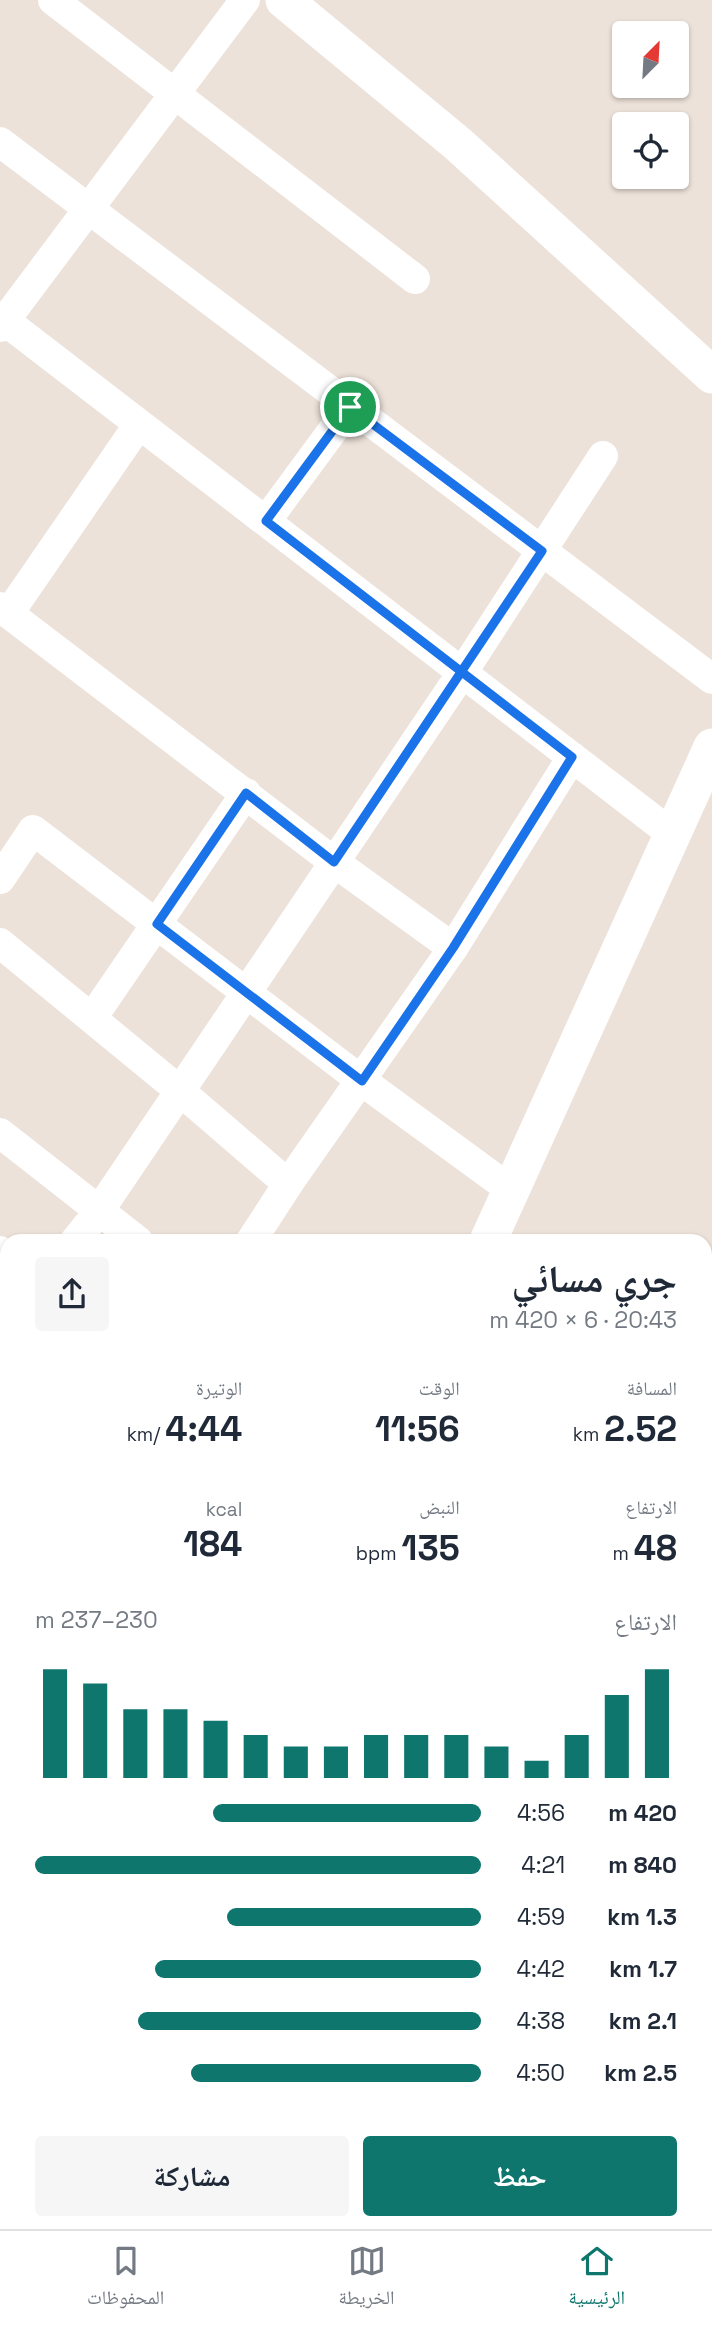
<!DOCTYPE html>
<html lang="ar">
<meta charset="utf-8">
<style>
:root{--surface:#fff;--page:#f6f6f7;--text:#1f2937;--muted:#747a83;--line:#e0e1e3;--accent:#0f766e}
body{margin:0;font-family:"Space Grotesk","Noto Naskh Arabic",sans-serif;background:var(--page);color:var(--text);direction:rtl;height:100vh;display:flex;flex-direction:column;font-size:26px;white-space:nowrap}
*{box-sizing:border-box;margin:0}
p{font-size:23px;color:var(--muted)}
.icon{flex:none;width:38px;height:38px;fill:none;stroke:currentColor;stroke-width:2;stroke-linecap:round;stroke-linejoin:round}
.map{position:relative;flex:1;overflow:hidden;direction:ltr}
.sheet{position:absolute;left:0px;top:1234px;width:712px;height:996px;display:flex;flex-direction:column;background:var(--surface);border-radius:21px 21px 0 0;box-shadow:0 2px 5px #0004;direction:rtl}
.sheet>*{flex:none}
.needle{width:46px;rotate:24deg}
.tools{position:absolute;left:612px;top:21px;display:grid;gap:14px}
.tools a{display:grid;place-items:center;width:77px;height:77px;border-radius:7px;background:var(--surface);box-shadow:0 2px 5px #0004;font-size:35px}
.pin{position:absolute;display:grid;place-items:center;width:60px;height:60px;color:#fff;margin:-30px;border:4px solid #fff;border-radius:50%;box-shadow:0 2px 7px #0007}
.round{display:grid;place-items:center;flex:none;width:74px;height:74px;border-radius:7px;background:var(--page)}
.headline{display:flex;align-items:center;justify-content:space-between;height:119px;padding:0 35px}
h1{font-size:38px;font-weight:800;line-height:52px}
.metrics{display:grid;grid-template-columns:repeat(3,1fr);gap:10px;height:119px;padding:7px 35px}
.metrics div{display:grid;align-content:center}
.metrics b{font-size:35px;font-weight:800}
.metrics small{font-size:19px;font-weight:400}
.metrics p{font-size:19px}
.chart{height:196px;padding:14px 35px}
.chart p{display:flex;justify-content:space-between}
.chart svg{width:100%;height:126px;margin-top:7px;stroke:var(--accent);stroke-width:6}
.cta{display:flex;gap:14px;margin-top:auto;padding:14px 35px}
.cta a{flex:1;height:80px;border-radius:7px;background:var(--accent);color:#fff;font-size:28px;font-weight:800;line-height:80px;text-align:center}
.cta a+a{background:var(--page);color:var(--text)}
ul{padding:0 35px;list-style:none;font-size:23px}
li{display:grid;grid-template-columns:112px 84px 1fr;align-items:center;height:52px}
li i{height:18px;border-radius:9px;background:var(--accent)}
.tab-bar{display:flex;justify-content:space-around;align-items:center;height:98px;border-top:2px solid var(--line);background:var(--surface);font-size:19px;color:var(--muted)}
.tab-bar a{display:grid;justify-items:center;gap:4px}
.tab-bar .active{color:var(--accent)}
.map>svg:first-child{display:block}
</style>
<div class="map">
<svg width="712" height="2229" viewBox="0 0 712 2229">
<rect width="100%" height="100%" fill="#ede2d9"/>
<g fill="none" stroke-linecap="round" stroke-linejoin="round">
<g stroke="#fff" stroke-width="30">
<polyline points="53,0 415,279"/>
<polyline points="0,142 712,679"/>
<polyline points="0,317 672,834"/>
<polyline points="0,327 245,0"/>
<polyline points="266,521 350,407"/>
<polyline points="0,607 334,862 453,948"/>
<polyline points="9,613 139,424"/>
<polyline points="0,879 33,830 362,1081 511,1190"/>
<polyline points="0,943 180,1091 288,1184"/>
<polyline points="92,1018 246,793"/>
<polyline points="0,1133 138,1241"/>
<polyline points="75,1241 99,1211 462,673 603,456"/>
<polyline points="251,1241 288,1184 453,948 572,757"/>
<polyline points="0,1251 7,1256"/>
<polyline points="0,1333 7,1324"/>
<polyline points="0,1446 7,1451"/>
<polyline points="0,1478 7,1473"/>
<polyline points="0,1776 7,1767"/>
<polyline points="0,1878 7,1882"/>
<polyline points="705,2011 712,2002"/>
<polyline points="705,2122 712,2126"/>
<polyline points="563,2222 572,2229"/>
<polyline points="102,2229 107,2222"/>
<polyline points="375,2229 380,2222"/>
<polyline points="534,2229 539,2222"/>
<polyline points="705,2229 712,2219"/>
</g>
<g stroke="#fff" stroke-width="37">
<polyline points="284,0 458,144 712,375"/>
<polyline points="488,1241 712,747"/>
<polyline points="705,1864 712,1868"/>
</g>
</g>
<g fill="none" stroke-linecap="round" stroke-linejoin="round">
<g stroke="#fff" stroke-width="14">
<path id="route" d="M 350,407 L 542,551 L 334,862 L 246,793 L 157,924 L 362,1081 L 453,948 L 572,757 C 470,679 368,600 266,521 L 350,407"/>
</g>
<use href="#route" stroke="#1a73e8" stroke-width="9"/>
</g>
</svg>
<div class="tools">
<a><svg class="needle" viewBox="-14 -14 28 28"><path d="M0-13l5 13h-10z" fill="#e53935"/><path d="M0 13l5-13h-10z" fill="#747a83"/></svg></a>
<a><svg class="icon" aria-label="locate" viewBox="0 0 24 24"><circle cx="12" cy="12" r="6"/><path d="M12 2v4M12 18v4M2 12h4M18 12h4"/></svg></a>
</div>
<div class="pin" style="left:350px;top:407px;background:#1e9e55"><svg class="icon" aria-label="arrive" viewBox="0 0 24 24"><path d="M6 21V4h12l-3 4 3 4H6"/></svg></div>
<section class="sheet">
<div class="headline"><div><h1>جري مسائي</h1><p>20:43 · 6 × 420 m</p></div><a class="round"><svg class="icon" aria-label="share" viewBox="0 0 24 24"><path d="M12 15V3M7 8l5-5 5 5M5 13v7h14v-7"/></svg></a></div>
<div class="metrics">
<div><p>المسافة</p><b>2.52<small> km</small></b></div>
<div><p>الوقت</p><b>11:56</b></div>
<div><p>الوتيرة</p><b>4:44<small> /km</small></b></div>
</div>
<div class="metrics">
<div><p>الارتفاع</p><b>48<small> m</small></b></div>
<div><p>النبض</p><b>135<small> bpm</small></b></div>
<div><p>kcal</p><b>184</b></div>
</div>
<div class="chart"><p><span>الارتفاع</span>230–237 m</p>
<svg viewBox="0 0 160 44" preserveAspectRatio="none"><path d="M5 44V6M15 44V11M25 44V20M35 44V20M45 44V24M55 44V29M65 44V33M75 44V33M85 44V29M95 44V29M105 44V29M115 44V33M125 44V38M135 44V29M145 44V15M155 44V6"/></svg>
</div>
<ul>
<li><b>420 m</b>4:56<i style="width:60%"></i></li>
<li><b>840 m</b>4:21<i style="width:100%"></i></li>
<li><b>1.3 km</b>4:59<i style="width:57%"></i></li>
<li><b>1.7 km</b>4:42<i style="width:73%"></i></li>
<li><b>2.1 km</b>4:38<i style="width:77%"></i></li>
<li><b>2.5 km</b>4:50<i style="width:65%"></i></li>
</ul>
<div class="cta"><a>حفظ</a><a>مشاركة</a></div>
</section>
</div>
<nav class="tab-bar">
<a class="active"><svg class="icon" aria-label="home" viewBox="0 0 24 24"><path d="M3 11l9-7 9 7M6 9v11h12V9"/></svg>الرئيسية</a>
<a><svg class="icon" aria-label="map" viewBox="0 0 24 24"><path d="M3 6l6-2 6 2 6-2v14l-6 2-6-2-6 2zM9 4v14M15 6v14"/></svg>الخريطة</a>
<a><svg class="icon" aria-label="saved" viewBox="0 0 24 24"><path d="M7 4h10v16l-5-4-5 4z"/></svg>المحفوظات</a>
</nav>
